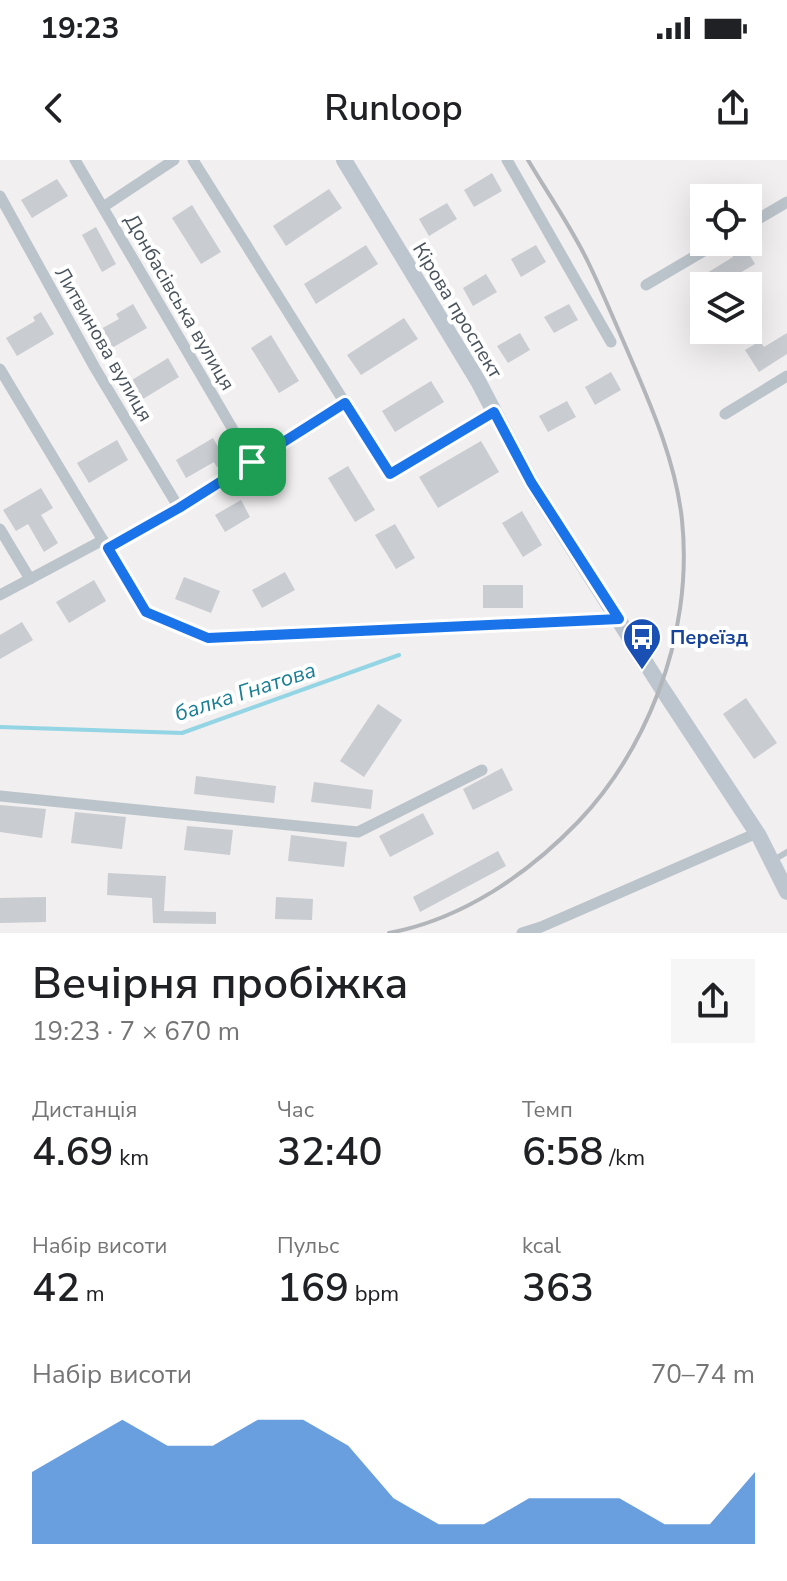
<!DOCTYPE html>
<html lang="uk">
<meta charset="utf-8">
<style>
:root{--surface:#fff;--page:#f6f6f6;--text:#202124;--muted:#757577;--accent:#2a77d1}
body{margin:0;font-family:"Nunito Sans",sans-serif;background:var(--page);color:var(--text);height:100vh;display:flex;flex-direction:column;font-size:30px;white-space:nowrap}
*{box-sizing:border-box;margin:0}
p{font-size:26px;color:var(--muted)}
.icon{flex:none;width:44px;height:44px;fill:none;stroke:currentColor;stroke-width:2;stroke-linecap:round;stroke-linejoin:round}
.map{position:relative;height:773px;overflow:hidden}
.panel{display:flex;flex-direction:column;background:var(--surface);flex:1}
.panel>*{flex:none}
.fabs{position:absolute;left:690px;top:24px;display:grid;gap:16px}
.fabs a{display:grid;place-items:center;width:72px;height:72px;border-radius:0px;background:var(--surface);box-shadow:0 8px 32px #0002;font-size:40px}
.pin{position:absolute;display:grid;place-items:center;width:68px;height:68px;color:#fff;margin:-34px;border-radius:16px;box-shadow:0 4px 12px #0006}
.round{display:grid;place-items:center;flex:none;width:84px;height:84px;border-radius:0px;background:var(--page)}
.headline{display:flex;align-items:center;justify-content:space-between;height:136px;padding:0 32px}
h1{font-size:44px;font-weight:600;line-height:60px}
.stats{display:grid;grid-template-columns:repeat(3,1fr);gap:12px;height:136px;padding:8px 32px}
.stats div{display:grid;align-content:center}
.stats b{font-size:40px;font-weight:600}
.stats small{font-size:22px;font-weight:400}
.stats p{font-size:22px}
.chart{height:224px;padding:16px 32px}
.chart p{display:flex;justify-content:space-between}
.chart svg{width:100%;height:144px;margin-top:8px;fill:var(--accent);opacity:.7}
.status{display:flex;justify-content:space-between;align-items:center;height:56px;padding:0 40px;background:var(--surface);direction:ltr}
.status svg{height:22px;fill:currentColor}
header{display:flex;justify-content:space-between;align-items:center;height:104px;padding:0 32px;background:var(--surface);font-size:36px;font-weight:600}
.map>svg:first-child{display:block}
</style>
<div class="status"><b>19:23</b><svg viewBox="0 0 49 12"><path d="M0 12V9h3v3zM5 12V6h3v6zM10 12V3h3v9zM15 12V0h3v12zM26 1h20v11H26zM47 4h2v5h-2z"/></svg></div>
<header><svg class="icon" aria-label="back" viewBox="0 0 24 24"><path d="M15 5l-7 7 7 7"/></svg>Runloop<svg class="icon" aria-label="share" viewBox="0 0 24 24"><path d="M12 15V3M7 8l5-5 5 5M5 13v7h14v-7"/></svg></header>
<div class="map">
<svg width="787" height="773" viewBox="0 0 787 773">
<rect width="100%" height="100%" fill="#f1efef"/>
<g fill="none" stroke-linecap="round" stroke-linejoin="round">
<polyline stroke="#93d5e4" stroke-width="4" points="0,567 182,573 399,495"/>
</g>
<g fill="#c9ccd1">
<polygon points="492,13 502,31 474,47 464,30"/>
<polygon points="57,19 68,36 32,58 21,40"/>
<polygon points="329,29 342,48 286,86 273,66"/>
<polygon points="447,43 457,59 429,76 419,59"/>
<polygon points="192,45 221,92 201,104 172,58"/>
<polygon points="96,67 116,104 102,112 82,75"/>
<polygon points="366,85 378,104 316,144 304,124"/>
<polygon points="536,85 546,102 521,117 511,99"/>
<polygon points="745,87 755,104 728,120 732,126 709,126 702,116 733,97 732,95"/>
<polygon points="486,114 497,132 473,146 463,128"/>
<polygon points="133,144 147,168 110,189 99,170 119,159 116,154"/>
<polygon points="569,144 578,160 554,173 544,157"/>
<polygon points="41,152 54,174 17,196 6,178 35,161 33,157"/>
<polygon points="404,158 418,179 361,215 347,195"/>
<polygon points="520,173 530,190 508,203 497,186"/>
<polygon points="787,173 787,194 759,212 745,190 760,181 764,187"/>
<polygon points="271,175 299,221 279,233 251,188"/>
<polygon points="168,198 179,217 138,242 127,223"/>
<polygon points="611,212 621,230 595,245 585,227"/>
<polygon points="431,221 444,242 395,272 382,251"/>
<polygon points="567,241 576,257 548,272 539,256"/>
<polygon points="213,278 227,302 217,307 214,302 186,318 176,300"/>
<polygon points="117,280 128,300 89,323 77,303"/>
<polygon points="481,281 499,312 438,348 419,317"/>
<polygon points="348,306 375,350 355,362 328,318"/>
<polygon points="41,328 53,348 41,355 58,383 44,392 28,364 16,371 3,350"/>
<polygon points="241,340 250,357 225,372 215,355"/>
<polygon points="522,351 542,385 523,397 502,363"/>
<polygon points="395,364 415,398 396,409 375,375"/>
<polygon points="285,412 295,430 262,448 252,430"/>
<polygon points="184,417 220,431 211,453 175,439"/>
<polygon points="94,420 106,441 69,463 56,442"/>
<rect x="483" y="425" width="40" height="23"/>
<polygon points="22,462 33,480 0,499 0,475"/>
<polygon points="746,538 777,583 754,599 723,554"/>
<polygon points="378,544 402,560 364,617 340,601"/>
<polygon points="502,608 513,630 473,650 463,629"/>
<polygon points="196,616 276,626 274,643 194,634"/>
<polygon points="314,622 373,630 371,649 311,642"/>
<polygon points="0,645 46,649 42,678 0,672"/>
<polygon points="75,652 126,657 122,689 71,683"/>
<polygon points="423,653 434,674 390,697 379,676"/>
<polygon points="187,666 233,670 230,695 184,690"/>
<polygon points="291,675 347,682 344,707 288,701"/>
<polygon points="498,691 506,706 420,752 413,737"/>
<polygon points="108,713 166,716 164,751 216,752 216,764 153,763 152,738 107,735"/>
<polygon points="46,737 46,762 0,763 0,738"/>
<polygon points="276,737 313,739 312,760 275,759"/>
</g>
<g fill="none" stroke-linecap="round" stroke-linejoin="round">
<polyline stroke="#bcc4cb" stroke-width="6" points="772,701 787,692"/>
<g stroke="#bcc4cb" stroke-width="11">
<polyline points="75,0 252,302"/>
<polyline points="193,0 345,243"/>
<polyline points="507,0 611,182"/>
<polyline points="0,36 95,208 179,348"/>
<polyline points="103,47 174,0"/>
<polyline points="748,65 787,42"/>
<polyline points="646,125 719,82"/>
<polyline points="0,209 146,452 208,478 619,459"/>
<polyline points="725,254 787,216"/>
<polyline points="0,369 30,419"/>
<polyline points="108,388 179,348 345,243 390,314 494,252"/>
<polyline points="0,435 103,380"/>
<polyline points="0,636 358,672 482,610"/>
<polyline points="522,773 541,767 757,673"/>
</g>
<polyline stroke="#bdc6cf" stroke-width="16" points="344,0 478,221 531,322 661,527 759,676 787,732"/>
<path stroke="#b2b5b9" stroke-width="4" d="M 389,773 C 463,759 528,714 579,661 C 614,624 640,580 658,533 C 679,479 688,418 682,360 C 676,304 653,250 631,199 C 617,167 604,135 589,104 C 572,68 548,34 528,0"/>
</g>
<g fill="none" stroke-linecap="round" stroke-linejoin="round">
<g stroke="#fff" stroke-width="16">
<polygon id="route" points="345,243 390,314 494,252 531,322 619,459 208,478 146,452 108,388 179,348"/>
</g>
<use href="#route" stroke="#1a73e8" stroke-width="10"/>
</g>
<defs>
<g id="bus-pin" transform="scale(2)"><path d="M0 17L-7.5 6A9.5 9.5 0 1 1 7.5 6Z" fill="#1a4fb4" stroke="#fff"/><path d="M-5-6H5V4H4V6H2V4H-2V6H-4V4H-5ZM-3.5-4V0h7V-4ZM-3.5 1.2v1.5H-2V1.2ZM2 1.2v1.5H3.5V1.2Z" fill="#fff"/></g>
</defs>
<g fill-rule="evenodd">
<use href="#bus-pin" x="642" y="477"/>
</g>
<g text-anchor="middle" stroke-width="8" stroke-linejoin="round" paint-order="stroke">
<g font-size="20" fill="#49535b" stroke="#fff">
<text transform="translate(180 142) rotate(60)" y="7">Донбасівська вулиця</text>
<text transform="translate(458 150) rotate(59)" y="7">Кірова проспект</text>
<text transform="translate(104 184) rotate(60)" y="7">Литвинова вулиця</text>
</g>
<g font-size="20" font-weight="bold" fill="#164399" stroke="#fff" text-anchor="start">
<text x="670" y="484">Переїзд</text>
</g>
<g font-size="22" font-style="italic" fill="#197f96" stroke="#fff">
<text transform="translate(245 531) rotate(-18)" y="8">балка Гнатова</text>
</g>
</g>
</svg>
<div class="fabs">
<a><svg class="icon" aria-label="locate" viewBox="0 0 24 24"><circle cx="12" cy="12" r="6"/><path d="M12 2v4M12 18v4M2 12h4M18 12h4"/></svg></a>
<a><svg class="icon" aria-label="layers" viewBox="0 0 24 24"><path d="M12 4l9 5-9 5-9-5zM3 14l9 5 9-5"/></svg></a>
</div>
<div class="pin" style="left:252px;top:302px;background:#1e9e55"><svg class="icon" aria-label="arrive" viewBox="0 0 24 24"><path d="M6 21V4h12l-3 4 3 4H6"/></svg></div>
</div>
<section class="panel">
<div class="headline"><div><h1>Вечірня пробіжка</h1><p>19:23 · 7 × 670 m</p></div><a class="round"><svg class="icon" aria-label="share" viewBox="0 0 24 24"><path d="M12 15V3M7 8l5-5 5 5M5 13v7h14v-7"/></svg></a></div>
<div class="stats">
<div><p>Дистанція</p><b>4.69<small> km</small></b></div>
<div><p>Час</p><b>32:40</b></div>
<div><p>Темп</p><b>6:58<small> /km</small></b></div>
</div>
<div class="stats">
<div><p>Набір висоти</p><b>42<small> m</small></b></div>
<div><p>Пульс</p><b>169<small> bpm</small></b></div>
<div><p>kcal</p><b>363</b></div>
</div>
<div class="chart"><p><span>Набір висоти</span>70–74 m</p>
<svg viewBox="0 0 160 44" preserveAspectRatio="none"><path d="M0 44V22L10 14L20 6L30 14L40 14L50 6L60 6L70 14L80 30L90 38L100 38L110 30L120 30L130 30L140 38L150 38L160 22V44z"/></svg>
</div>
</section>
